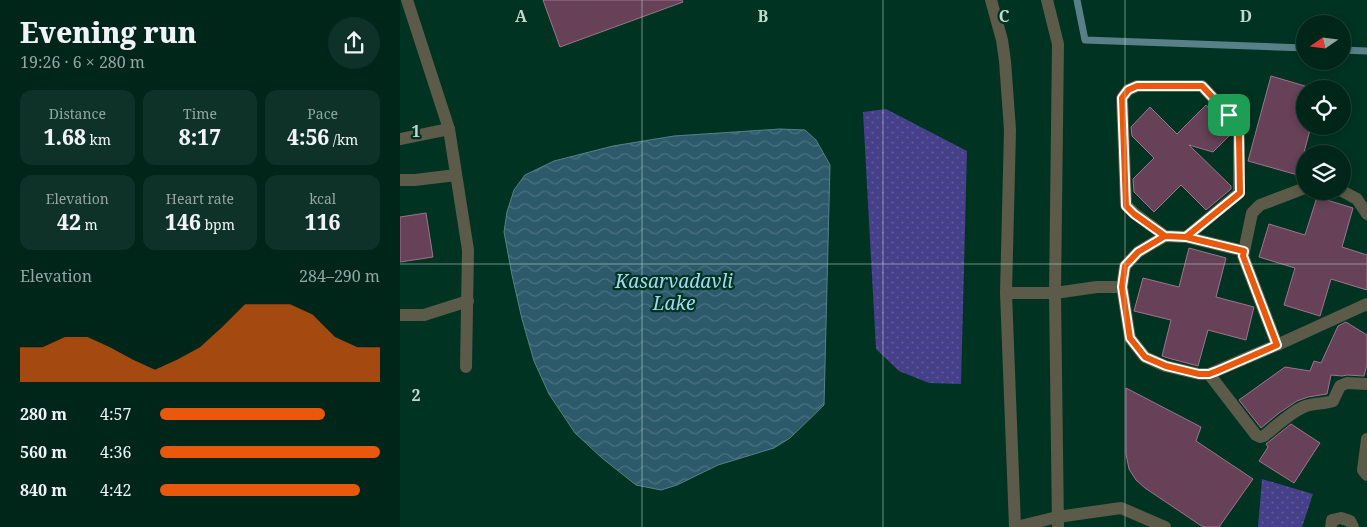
<!DOCTYPE html>
<meta charset="utf-8">
<style>
:root{--surface:#00261a;--page:#0e3227;--text:#f1f3f6;--muted:#95a5a2;--line:#224339;--accent:#ea580c}
body{margin:0;font-family:"Noto Serif",serif;background:var(--page);color:var(--text);height:100vh;display:flex;flex-direction:column;font-size:19px;white-space:nowrap}
*{box-sizing:border-box;margin:0}
p{font-size:16px;color:var(--muted)}
.icon{flex:none;width:28px;height:28px;fill:none;stroke:currentColor;stroke-width:2;stroke-linecap:round;stroke-linejoin:round}
.map{position:relative;flex:1;overflow:hidden}
.sheet{display:flex;flex-direction:column;background:var(--surface);width:400px}
.sheet>*{flex:none}
.needle{width:32px;rotate:256deg}
.tools{position:absolute;left:896px;top:15px;display:grid;gap:10px}
.tools a{display:grid;place-items:center;width:55px;height:55px;border-radius:50%;background:var(--surface);box-shadow:0 2px 8px #0003,0 0 0 1px var(--line);font-size:25px}
.pin{position:absolute;display:grid;place-items:center;width:42px;height:42px;color:#fff;margin:-21px;border-radius:10px;box-shadow:0 2px 8px #0006}
.round{display:grid;place-items:center;flex:none;width:52px;height:52px;border-radius:26px;background:var(--page)}
.headline{display:flex;align-items:center;justify-content:space-between;height:85px;padding:0 20px}
h1{font-size:28px;font-weight:800;line-height:38px}
.stats{display:grid;grid-template-columns:repeat(3,1fr);gap:8px;height:85px;padding:5px 20px}
.stats div{display:grid;align-content:center;border-radius:12px;background:var(--page);text-align:center}
.stats b{font-size:21px;font-weight:800}
.stats small{font-size:14px;font-weight:400}
.stats p{font-size:14px}
.chart{height:140px;padding:10px 20px}
.chart p{display:flex;justify-content:space-between}
.chart svg{width:100%;height:90px;margin-top:5px;fill:var(--accent);opacity:.7}
ul{padding:0 20px;list-style:none;font-size:16px}
li{display:grid;grid-template-columns:80px 60px 1fr;align-items:center;height:38px}
li i{height:12px;border-radius:6px;background:var(--accent)}
main{display:flex;flex:1;min-height:0}
.map>svg:first-child{display:block}
</style>
<main>
<section class="sheet">
<div class="headline"><div><h1>Evening run</h1><p>19:26 · 6 × 280 m</p></div><a class="round"><svg class="icon" aria-label="share" viewBox="0 0 24 24"><path d="M12 15V3M7 8l5-5 5 5M5 13v7h14v-7"/></svg></a></div>
<div class="stats">
<div><p>Distance</p><b>1.68<small> km</small></b></div>
<div><p>Time</p><b>8:17</b></div>
<div><p>Pace</p><b>4:56<small> /km</small></b></div>
</div>
<div class="stats">
<div><p>Elevation</p><b>42<small> m</small></b></div>
<div><p>Heart rate</p><b>146<small> bpm</small></b></div>
<div><p>kcal</p><b>116</b></div>
</div>
<div class="chart"><p><span>Elevation</span>284–290 m</p>
<svg viewBox="0 0 160 44" preserveAspectRatio="none"><path d="M0 44V27L10 27L20 22L30 22L40 27L50 33L60 38L70 33L80 27L90 17L100 6L110 6L120 6L130 11L140 22L150 27L160 27V44z"/></svg>
</div>
<ul>
<li><b>280 m</b>4:57<i style="width:75%"></i></li>
<li><b>560 m</b>4:36<i style="width:100%"></i></li>
<li><b>840 m</b>4:42<i style="width:91%"></i></li>
</ul>
</section>
<div class="map">
<svg width="967" height="527" viewBox="0 0 967 527">
<defs>
<pattern id="grass-dots" width="8" height="8" patternUnits="userSpaceOnUse" patternTransform="scale(1.25)"><rect width="8" height="8" fill="#463f8a"/><path d="M2 2h.1M6 6h.1" fill="none" stroke="#5f5a99" stroke-width="1.8" stroke-linecap="round"/></pattern>
<pattern id="water-waves" width="16" height="10" patternUnits="userSpaceOnUse" patternTransform="scale(1.25)"><rect width="16" height="10" fill="#2d5a6b"/><path d="M0 5q4-4 8 0t8 0" fill="none" stroke="#4a717f"/></pattern>
</defs>
<rect width="100%" height="100%" fill="#032"/>
<g fill="url(#grass-dots)">
<polygon points="486,109 567,151 561,384 529,383 499,371 476,349 463,112"/>
<polygon points="862,479 913,494 902,527 858,527"/>
</g>
<polygon fill="url(#water-waves)" stroke="#598089" points="380,129 405,130 416,140 430,165 424,405 390,438 374,448 318,465 277,485 261,490 236,485 202,458 175,433 149,394 134,361 122,319 112,275 104,232 107,212 114,190 125,175 154,161 213,146 274,136"/>
<g fill="none" stroke-linecap="round" stroke-linejoin="round">
<g stroke="#598089" stroke-width="7">
<polyline points="677,0 685,40 905,48"/>
<polyline points="942,50 967,51"/>
</g>
</g>
<g fill="#674157" stroke="#9e748c">
<polygon points="143,0 282,0 283,2 160,47"/>
<polygon points="871,76 905,86 905,126 911,126 898,175 848,161"/>
<polygon points="806,105 823,122 830,135 813,152 789,145 831,186 831,189 806,210 781,185 754,212 734,192 733,179 754,158 732,136 731,127 750,107 777,134"/>
<polygon points="917,197 953,208 942,247 967,255 967,290 931,279 920,316 884,305 895,268 859,257 869,224 905,235"/>
<polygon points="26,213 33,257 0,262 0,217"/>
<polygon points="789,248 826,258 816,297 854,307 846,340 808,330 798,366 768,358 762,356 771,320 734,311 743,278 779,287"/>
<polygon points="946,322 967,335 967,365 964,376 947,375 942,376 931,375 927,394 908,397 897,401 879,413 861,428 839,400 885,367 910,371 914,361 921,363 938,326"/>
<polygon points="726,388 801,427 796,441 853,479 819,527 803,527 745,488 736,480 729,469 726,454"/>
<polygon points="891,424 920,443 894,483 859,461 868,447 866,444"/>
</g>
<g fill="none" stroke-linecap="round" stroke-linejoin="round">
<g stroke="#5c5a48" stroke-width="12">
<polyline points="7,0 49,129 68,250 66,367"/>
<polyline points="591,0 602,40 605,61 610,130 606,293 615,527"/>
<polyline points="647,0 658,44 655,293 658,527"/>
<polyline points="0,139 49,129"/>
<polyline points="0,180 15,180 56,175"/>
<polyline points="942,191 957,199 967,214"/>
<polyline points="765,236 738,252 725,266 722,287 730,338 745,357 765,366 799,374 809,374 877,345 967,304"/>
<polyline points="786,237 839,193 839,135 829,115 802,86 737,86 728,90 722,98 726,205 734,213 765,236 786,237 844,251"/>
<polyline points="606,293 655,293 697,287 722,287"/>
<polyline points="0,315 24,315 68,301"/>
<polyline points="877,345 843,256 852,213 860,205 905,188"/>
<path d="M 809,374 L 856,435 L 860,437 L 864,436 C 876,426 892,411 906,406 C 915,403 924,404 933,401 L 940,386 L 947,383 L 967,384"/>
<polyline points="967,439 963,470 967,475"/>
<polyline points="617,527 657,517 721,508 765,527"/>
<polyline points="931,527 932,520 941,518 950,521 953,527"/>
</g>
</g>
<g fill="none" stroke-linecap="round" stroke-linejoin="round">
<g stroke="#fff" stroke-width="10">
<polyline id="route" points="829,115 839,135 840,193 786,237 765,236 738,252 725,266 722,287 730,338 745,357 766,366 799,374 809,374 817,371 877,345 843,256 844,251 786,237 765,236 734,214 726,206 722,98 728,90 737,86 802,86 829,115"/>
</g>
<use href="#route" stroke="#ea580c" stroke-width="6"/>
</g>
<path fill="none" stroke="#c1dace" stroke-width="1" stroke-opacity="0.55" d="M 242,0 L 242,527M 483,0 L 483,527M 725,0 L 725,527M 0,264 L 967,264"/>
<g text-anchor="middle" stroke-width="4.5" stroke-linejoin="round" paint-order="stroke">
<g font-size="19" font-style="italic" fill="#9edaf1" stroke="#032">
<text x="274" y="288">Kasarvadavli<tspan x="274" dy="22">Lake</tspan></text>
</g>
</g>
<g font-size="16" text-anchor="middle" font-weight="bold" fill="#c1dace" stroke="#032" stroke-width="4.5" stroke-linejoin="round" paint-order="stroke">
<text x="121" y="22">A</text>
<text x="363" y="22">B</text>
<text x="604" y="22">C</text>
<text x="846" y="22">D</text>
<text x="16" y="137">1</text>
<text x="16" y="401">2</text>
</g>
</svg>
<div class="tools">
<a><svg class="needle" viewBox="-14 -14 28 28"><path d="M0-13l5 13h-10z" fill="#e53935"/><path d="M0 13l5-13h-10z" fill="#95a5a2"/></svg></a>
<a><svg class="icon" aria-label="locate" viewBox="0 0 24 24"><circle cx="12" cy="12" r="6"/><path d="M12 2v4M12 18v4M2 12h4M18 12h4"/></svg></a>
<a><svg class="icon" aria-label="layers" viewBox="0 0 24 24"><path d="M12 4l9 5-9 5-9-5zM3 14l9 5 9-5"/></svg></a>
</div>
<div class="pin" style="left:829px;top:115px;background:#1e9e55"><svg class="icon" aria-label="arrive" viewBox="0 0 24 24"><path d="M6 21V4h12l-3 4 3 4H6"/></svg></div>
</div>
</main>
